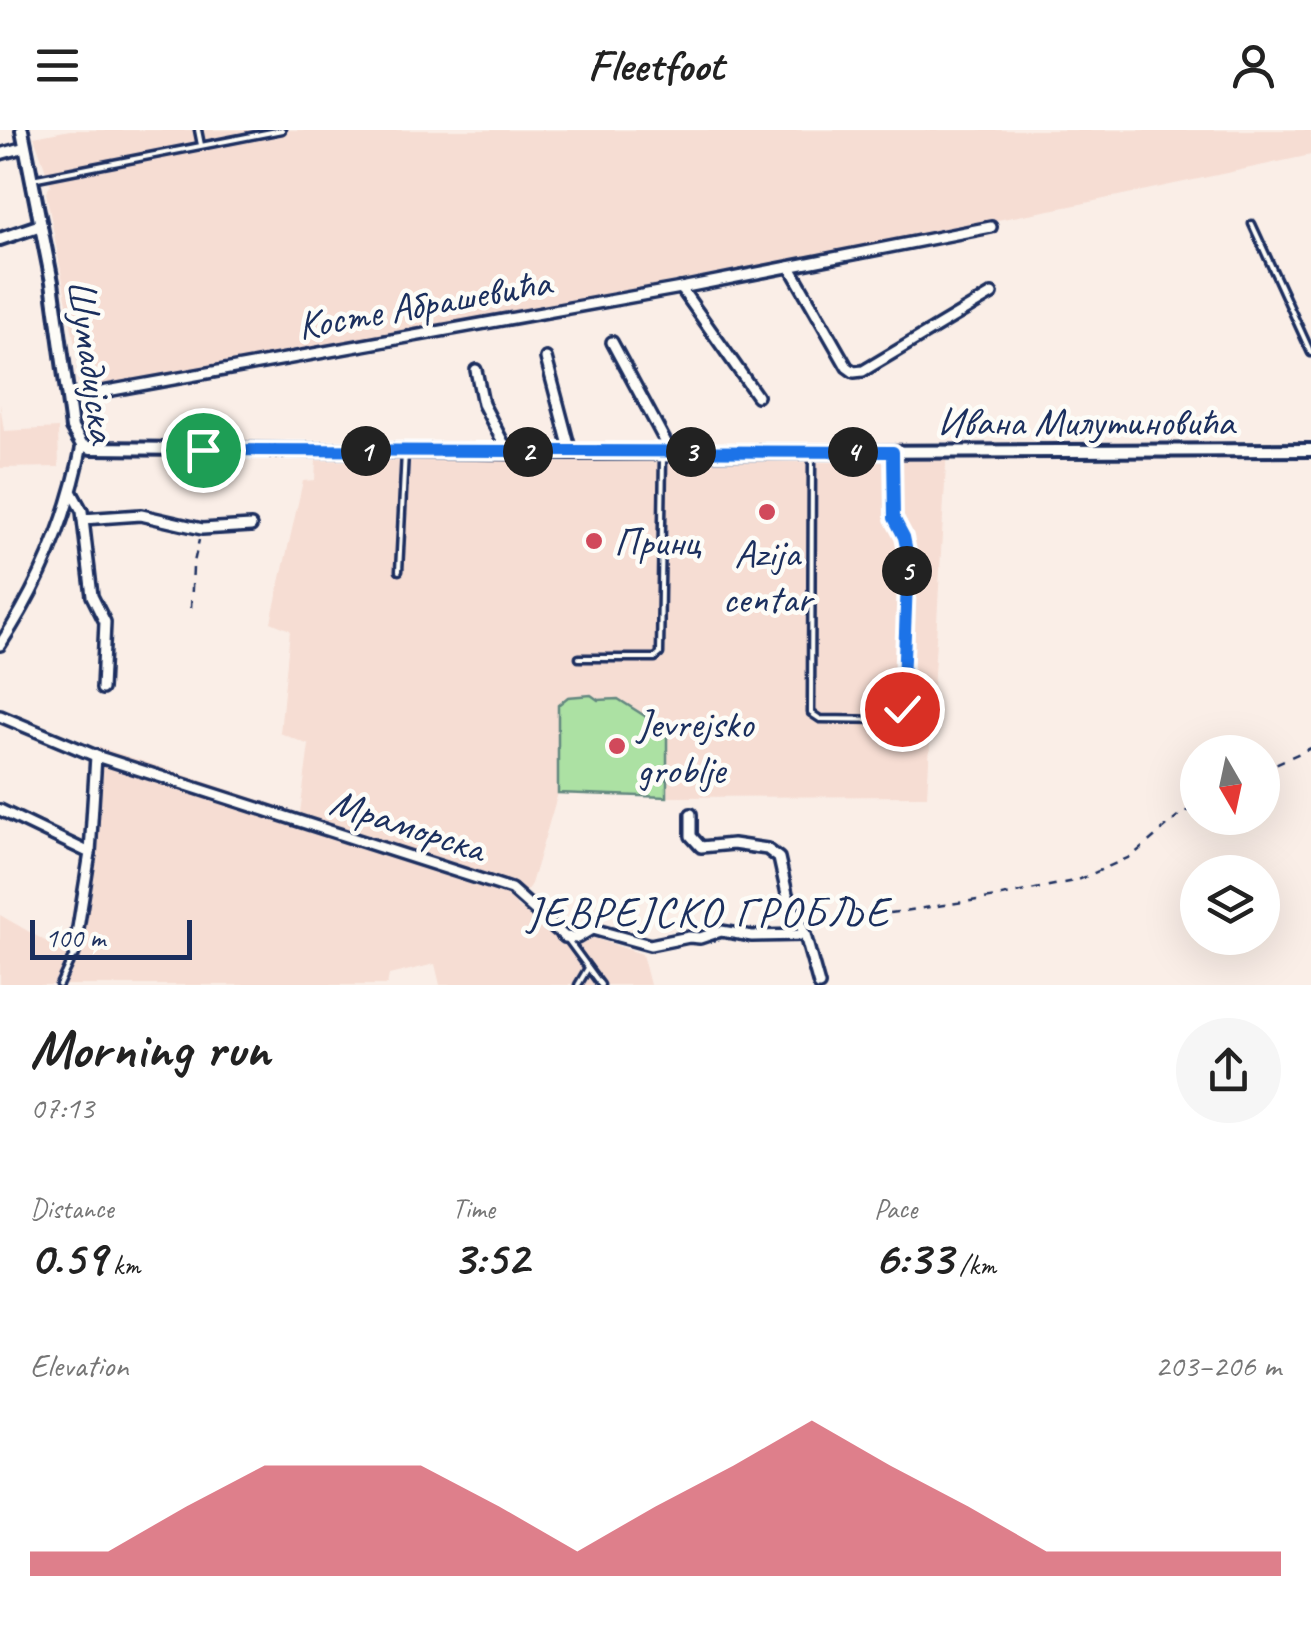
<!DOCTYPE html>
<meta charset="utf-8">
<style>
:root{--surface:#fff;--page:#f6f6f6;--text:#222;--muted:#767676;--accent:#d1495b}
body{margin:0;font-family:Caveat,sans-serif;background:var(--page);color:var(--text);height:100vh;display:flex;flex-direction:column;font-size:38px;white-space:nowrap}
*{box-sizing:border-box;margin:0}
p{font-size:32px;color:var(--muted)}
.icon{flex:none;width:55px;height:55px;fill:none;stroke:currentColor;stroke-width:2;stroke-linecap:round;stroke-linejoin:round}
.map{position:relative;height:855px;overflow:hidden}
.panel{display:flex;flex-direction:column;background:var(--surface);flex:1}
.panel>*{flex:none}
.needle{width:65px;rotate:171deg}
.controls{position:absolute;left:1180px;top:605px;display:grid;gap:20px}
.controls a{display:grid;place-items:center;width:100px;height:100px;border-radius:50%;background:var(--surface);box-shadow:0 10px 40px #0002;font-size:50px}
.scale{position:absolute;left:30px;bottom:25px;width:162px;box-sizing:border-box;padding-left:10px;border:5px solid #1b2f5e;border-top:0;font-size:28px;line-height:35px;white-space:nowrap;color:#1b2f5e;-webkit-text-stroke:8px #fdfcf7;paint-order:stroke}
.pin{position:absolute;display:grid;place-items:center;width:85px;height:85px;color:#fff;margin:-42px;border:5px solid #fff;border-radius:50%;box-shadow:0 2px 10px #0007}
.km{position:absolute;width:50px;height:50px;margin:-25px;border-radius:50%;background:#222;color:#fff;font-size:28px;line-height:50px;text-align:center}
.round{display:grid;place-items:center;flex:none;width:105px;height:105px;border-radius:52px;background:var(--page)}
.overview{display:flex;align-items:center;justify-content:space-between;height:170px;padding:0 30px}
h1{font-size:55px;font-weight:700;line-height:75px}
.metrics{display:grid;grid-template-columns:repeat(3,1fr);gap:15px;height:170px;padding:10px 30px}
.metrics div{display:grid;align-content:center}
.metrics b{font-size:50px;font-weight:700}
.metrics small{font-size:28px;font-weight:400}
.metrics p{font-size:28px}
.chart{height:280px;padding:20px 30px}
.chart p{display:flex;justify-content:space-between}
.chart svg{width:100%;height:180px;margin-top:10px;fill:var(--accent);opacity:.7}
header{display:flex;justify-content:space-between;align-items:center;height:130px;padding:0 30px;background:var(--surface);font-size:45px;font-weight:700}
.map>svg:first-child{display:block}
</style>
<header><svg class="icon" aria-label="menu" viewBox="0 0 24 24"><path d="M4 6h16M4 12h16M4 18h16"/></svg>Fleetfoot<svg class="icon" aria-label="person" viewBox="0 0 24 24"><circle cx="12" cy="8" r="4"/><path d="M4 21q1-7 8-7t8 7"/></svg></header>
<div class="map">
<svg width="1311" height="855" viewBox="0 0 1311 855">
<rect width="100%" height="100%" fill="#faeee7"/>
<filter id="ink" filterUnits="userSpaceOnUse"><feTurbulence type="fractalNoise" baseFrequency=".01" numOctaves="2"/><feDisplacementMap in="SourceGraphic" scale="20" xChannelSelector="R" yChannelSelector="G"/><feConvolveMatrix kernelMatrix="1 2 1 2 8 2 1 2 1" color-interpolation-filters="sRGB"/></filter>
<g filter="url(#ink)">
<g fill="#f6ddd3">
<polygon points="70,0 1311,0 1311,25 1071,76 84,263 46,62 51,55 34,7"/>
<polygon points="0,274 4,301 58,298 59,337 0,338"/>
<polygon points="317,311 947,318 927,666 667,667 666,600 618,569 558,575 558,663 531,754 516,776 573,816 594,808 642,824 650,855 440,855 435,834 389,845 387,855 0,855 0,785 66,823 99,617 300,683 309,615 280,603 290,500 271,492 303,351 315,350"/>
</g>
<polygon fill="#ace1a3" stroke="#648880" stroke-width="2.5" points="591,565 598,570 618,569 667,600 667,667 558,663 558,575 568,567"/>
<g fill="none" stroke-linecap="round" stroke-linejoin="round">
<g stroke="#1b2f5e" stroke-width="11">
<g id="service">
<polyline points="198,0 201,15"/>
<polyline points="32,49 282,0"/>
<polyline points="1252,94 1311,223"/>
<polyline points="812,327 811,583 820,589 894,590 900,587 902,579 908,426 904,407 894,388 893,324"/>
<polyline points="399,441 405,322"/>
<polyline points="579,528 655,528 660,524 663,327"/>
<polyline points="568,810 601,855"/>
<polyline points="59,855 74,823"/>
<polyline points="578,855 588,838"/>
</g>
</g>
<g stroke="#1b2f5e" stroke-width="16">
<g id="minor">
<polyline points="0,24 25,17"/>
<polyline points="790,137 847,237 854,242 863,241 992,164"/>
<polyline points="681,158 757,266"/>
<polyline points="612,212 671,322"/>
<polyline points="546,228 571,323"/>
<polyline points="476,240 483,274 508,322"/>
<polyline points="68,268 681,158 991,97"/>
<polyline points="72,363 82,381 92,466 105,492 102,559"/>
<polyline points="83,389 141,385 202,399 251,396"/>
<path d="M 0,515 C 40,455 68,386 82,315"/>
<polyline points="0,586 96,626 511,759 565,807 577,808 592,799 650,815 689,807 700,808 721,801 752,806 805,805"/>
<polyline points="0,680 90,723 74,823"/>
<polyline points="691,684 691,706 701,717 733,714 767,719 779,728 787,764 805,805 819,855"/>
<polyline points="90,723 96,626"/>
</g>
</g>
<g stroke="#1b2f5e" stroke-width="18">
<g id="tertiary">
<polyline points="22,0 52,152 72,298 82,315 91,318 571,323 1311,320"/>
<polyline points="0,109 41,95"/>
</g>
</g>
<g stroke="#1b2f5e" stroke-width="2.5" stroke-dasharray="8 8" stroke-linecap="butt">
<polyline points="191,478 193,437 199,410"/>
<polyline points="1262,640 1311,618"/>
<polyline points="811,795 997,767 1078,750 1132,726 1180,685 1198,676"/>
</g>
<use href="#service" stroke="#fdfcf7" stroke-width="4"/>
<use href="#minor" stroke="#fdfcf7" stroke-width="9"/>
<use href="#tertiary" stroke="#fdfcf7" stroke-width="10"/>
</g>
</g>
<g fill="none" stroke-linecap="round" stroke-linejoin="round" filter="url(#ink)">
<g stroke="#fff" stroke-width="20">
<polyline id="route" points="203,320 893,322 894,388 904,407 908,426 902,579"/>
</g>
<use href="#route" stroke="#1a73e8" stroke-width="12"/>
</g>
<g fill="#d1495b" stroke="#fdfcf7" stroke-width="4">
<circle cx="767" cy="382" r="10"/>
<circle cx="594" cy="411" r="10"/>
<circle cx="617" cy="616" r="10"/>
</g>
<g text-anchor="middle" stroke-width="9" stroke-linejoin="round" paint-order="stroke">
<g font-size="40" fill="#1b2f5e" stroke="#fdfcf7">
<text transform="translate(424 173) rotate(-10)" y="14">Косте Абрашевића</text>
<text transform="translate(93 231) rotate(82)" y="14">Шумадијска</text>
<text x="1086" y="305">Ивана Милутиновића</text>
<text transform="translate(408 694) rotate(18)" y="14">Мраморска</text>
</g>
<g font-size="40" fill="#1b2f5e" stroke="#fdfcf7" text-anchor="start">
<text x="614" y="425">Принц</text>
<text x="767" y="436" text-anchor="middle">Azija<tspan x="767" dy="46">centar</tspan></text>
<text x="637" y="607">Jevrejsko<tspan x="637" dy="46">groblje</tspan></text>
</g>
<g font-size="42" letter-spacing="2.5" fill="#1b2f5e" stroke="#fdfcf7">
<text x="709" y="796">ЈЕВРЕЈСКО ГРОБЉЕ</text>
</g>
</g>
</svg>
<div class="controls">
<a><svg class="needle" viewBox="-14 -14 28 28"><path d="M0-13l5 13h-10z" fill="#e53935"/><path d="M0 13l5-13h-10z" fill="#767676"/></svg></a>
<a><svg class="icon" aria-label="layers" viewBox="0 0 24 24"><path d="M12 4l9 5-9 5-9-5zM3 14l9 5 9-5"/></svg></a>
</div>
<div class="scale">100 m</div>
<div class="pin" style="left:203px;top:320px;background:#1e9e55"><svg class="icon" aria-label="arrive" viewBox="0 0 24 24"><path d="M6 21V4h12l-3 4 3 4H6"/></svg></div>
<div class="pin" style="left:902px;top:579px;background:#d93025"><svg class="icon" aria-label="check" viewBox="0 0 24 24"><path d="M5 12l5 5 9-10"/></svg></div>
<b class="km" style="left:366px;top:321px">1</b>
<b class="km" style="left:528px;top:322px">2</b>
<b class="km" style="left:691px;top:322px">3</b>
<b class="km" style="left:853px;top:322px">4</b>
<b class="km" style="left:907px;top:441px">5</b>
</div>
<section class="panel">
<div class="overview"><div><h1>Morning run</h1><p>07:13</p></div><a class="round"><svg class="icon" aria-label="share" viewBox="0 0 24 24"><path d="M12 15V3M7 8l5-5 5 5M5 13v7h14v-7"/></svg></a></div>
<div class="metrics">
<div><p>Distance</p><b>0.59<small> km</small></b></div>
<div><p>Time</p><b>3:52</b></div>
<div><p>Pace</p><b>6:33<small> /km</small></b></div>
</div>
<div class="chart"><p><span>Elevation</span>203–206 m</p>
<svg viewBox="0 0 160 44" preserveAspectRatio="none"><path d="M0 44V38L10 38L20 27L30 17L40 17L50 17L60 27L70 38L80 27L90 17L100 6L110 17L120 27L130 38L140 38L150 38L160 38V44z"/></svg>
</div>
</section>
